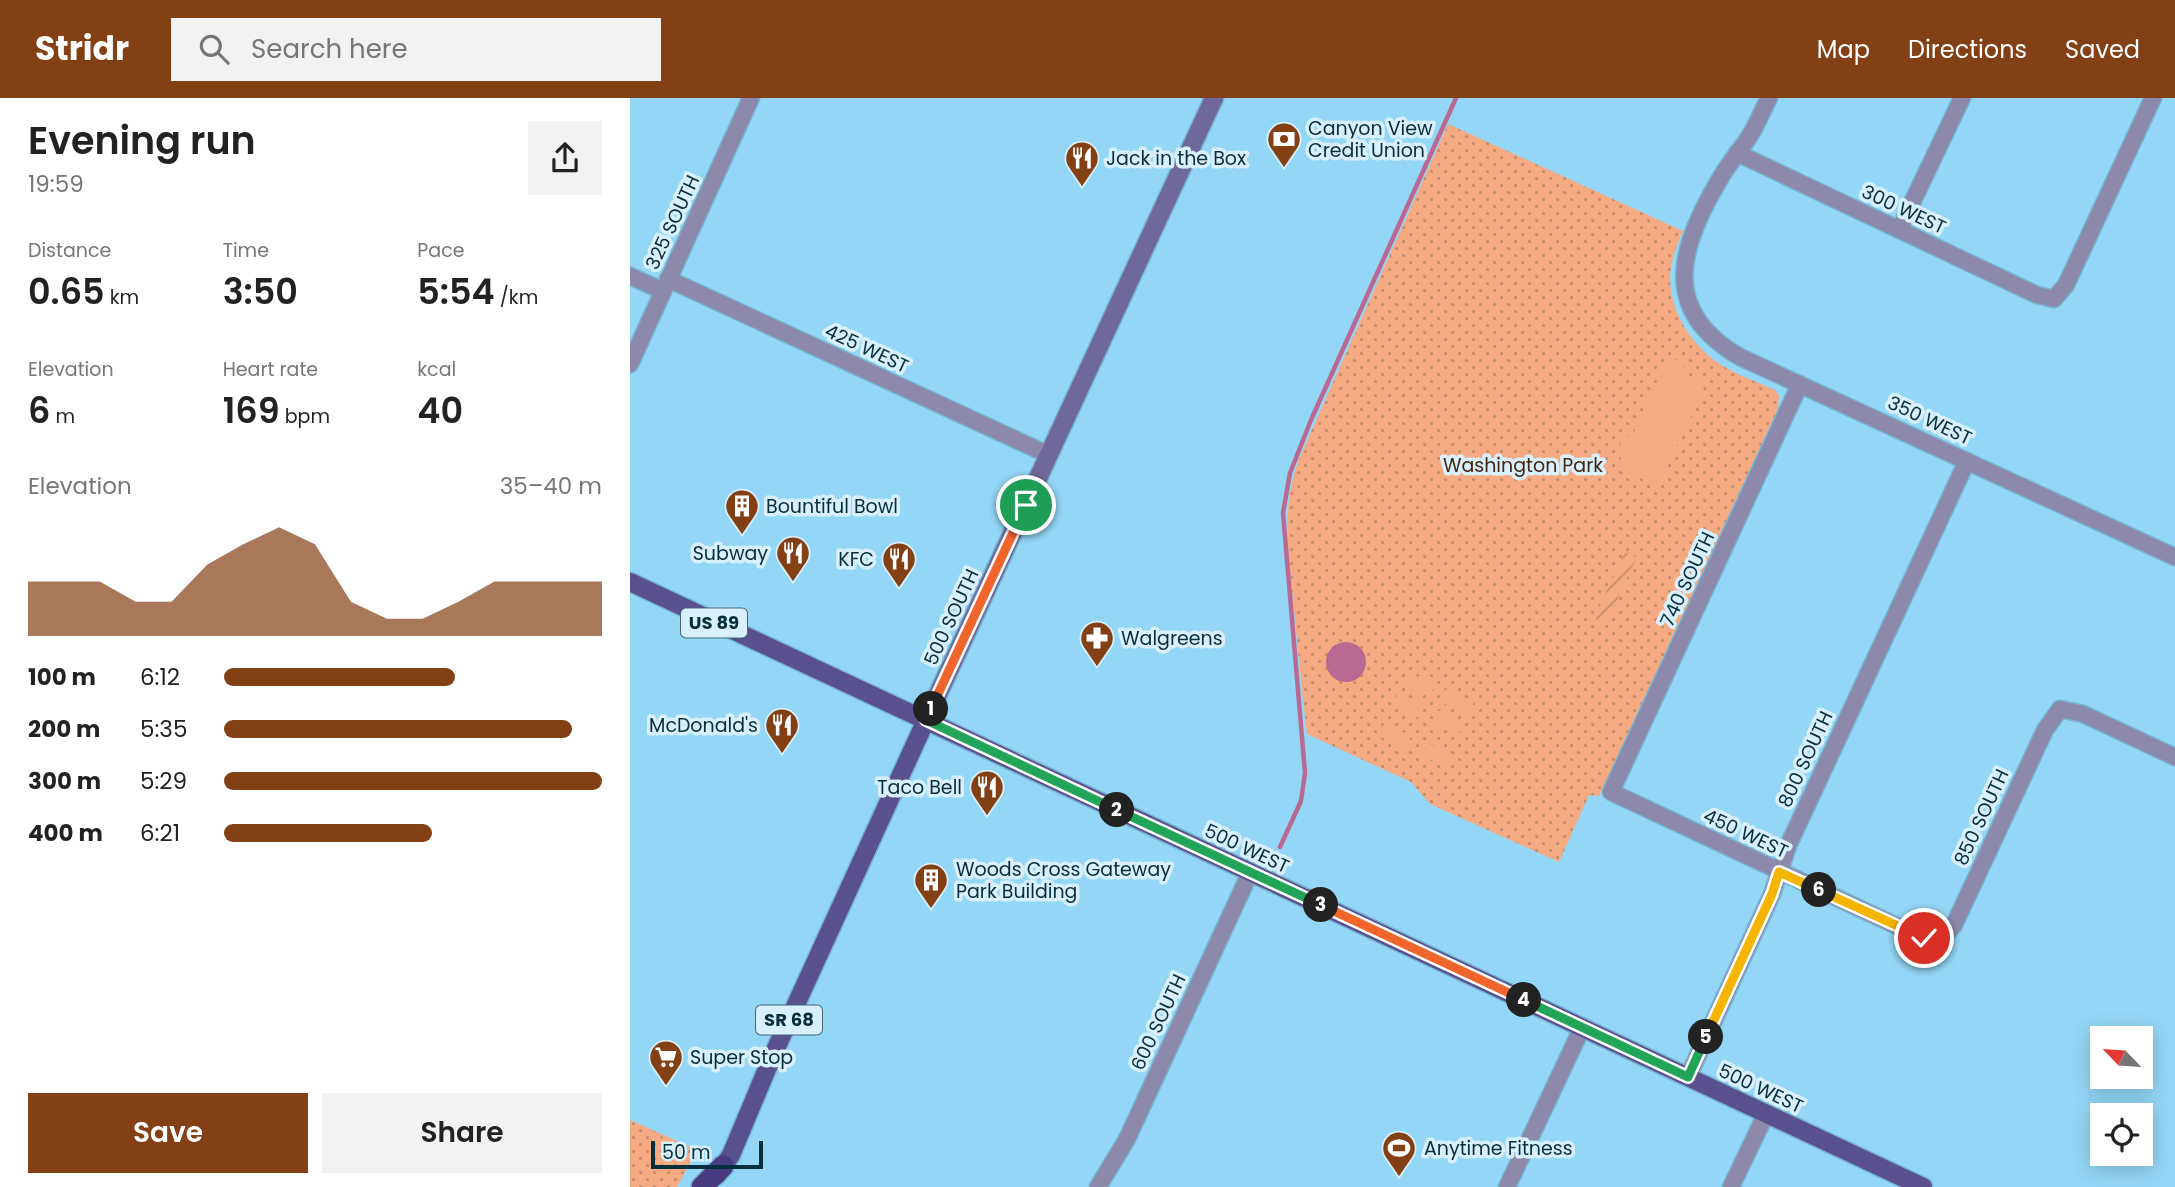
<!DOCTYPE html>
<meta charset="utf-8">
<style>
:root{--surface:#fff;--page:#f2f2f2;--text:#222;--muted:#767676;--accent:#844015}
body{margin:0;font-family:Poppins,sans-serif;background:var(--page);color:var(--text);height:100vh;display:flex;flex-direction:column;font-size:26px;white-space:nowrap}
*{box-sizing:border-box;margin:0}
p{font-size:23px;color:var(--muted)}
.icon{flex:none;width:38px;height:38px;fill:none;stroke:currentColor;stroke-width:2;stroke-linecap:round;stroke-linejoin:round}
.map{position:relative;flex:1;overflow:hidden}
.drawer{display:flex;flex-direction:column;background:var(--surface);width:630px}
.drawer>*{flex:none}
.needle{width:46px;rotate:295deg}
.tools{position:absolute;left:1460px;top:928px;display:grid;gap:14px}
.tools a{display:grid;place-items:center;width:63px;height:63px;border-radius:0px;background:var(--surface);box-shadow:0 4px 18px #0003;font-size:35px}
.scale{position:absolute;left:21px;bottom:18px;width:112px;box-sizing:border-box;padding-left:7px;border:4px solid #062e3d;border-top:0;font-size:19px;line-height:24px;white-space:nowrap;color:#062e3d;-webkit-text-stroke:5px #d8f0fc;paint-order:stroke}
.pin{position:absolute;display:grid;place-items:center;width:60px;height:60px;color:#fff;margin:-30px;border:4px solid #fff;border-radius:50%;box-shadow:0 2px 7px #0007}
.km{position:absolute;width:35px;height:35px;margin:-18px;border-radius:50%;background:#222;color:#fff;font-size:19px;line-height:35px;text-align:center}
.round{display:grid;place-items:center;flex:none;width:74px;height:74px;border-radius:0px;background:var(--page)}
.headline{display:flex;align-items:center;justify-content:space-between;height:119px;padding:0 28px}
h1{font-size:38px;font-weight:600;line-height:52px}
.stats{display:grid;grid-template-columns:repeat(3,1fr);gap:10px;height:119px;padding:7px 28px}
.stats div{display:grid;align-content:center}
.stats b{font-size:35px;font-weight:600}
.stats small{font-size:19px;font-weight:400}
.stats p{font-size:19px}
.chart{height:196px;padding:14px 28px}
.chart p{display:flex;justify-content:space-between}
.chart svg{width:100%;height:126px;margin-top:7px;fill:var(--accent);opacity:.7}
.cta{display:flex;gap:14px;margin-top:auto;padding:14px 28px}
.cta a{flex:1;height:80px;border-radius:0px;background:var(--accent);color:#fff;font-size:28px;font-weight:600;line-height:80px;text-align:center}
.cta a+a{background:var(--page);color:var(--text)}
ul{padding:0 28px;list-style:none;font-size:23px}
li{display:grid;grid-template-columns:112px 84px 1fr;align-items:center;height:52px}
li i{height:18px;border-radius:9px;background:var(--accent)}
header{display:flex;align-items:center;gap:42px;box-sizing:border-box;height:98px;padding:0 35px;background:var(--accent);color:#fff}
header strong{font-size:33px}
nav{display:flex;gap:38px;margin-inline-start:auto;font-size:24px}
.search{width:490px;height:63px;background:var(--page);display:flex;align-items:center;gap:18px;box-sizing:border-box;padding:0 24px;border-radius:0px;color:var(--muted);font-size:26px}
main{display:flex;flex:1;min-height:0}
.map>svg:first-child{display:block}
</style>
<header>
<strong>Stridr</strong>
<div class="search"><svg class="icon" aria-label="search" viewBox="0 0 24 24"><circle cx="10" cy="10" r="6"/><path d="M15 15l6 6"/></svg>Search here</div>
<nav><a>Map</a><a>Directions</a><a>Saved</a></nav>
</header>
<main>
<section class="drawer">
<div class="headline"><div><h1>Evening run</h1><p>19:59</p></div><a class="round"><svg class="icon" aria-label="share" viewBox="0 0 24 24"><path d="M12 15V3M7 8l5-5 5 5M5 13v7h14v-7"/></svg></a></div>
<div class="stats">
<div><p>Distance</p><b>0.65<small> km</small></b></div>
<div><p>Time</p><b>3:50</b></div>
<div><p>Pace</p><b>5:54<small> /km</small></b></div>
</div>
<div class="stats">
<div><p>Elevation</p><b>6<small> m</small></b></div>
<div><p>Heart rate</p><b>169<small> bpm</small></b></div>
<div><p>kcal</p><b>40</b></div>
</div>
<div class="chart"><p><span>Elevation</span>35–40 m</p>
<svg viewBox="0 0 160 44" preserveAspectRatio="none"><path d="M0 44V25L10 25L20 25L30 32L40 32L50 19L60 12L70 6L80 12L90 32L100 38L110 38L120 32L130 25L140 25L150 25L160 25V44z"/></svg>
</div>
<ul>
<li><b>100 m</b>6:12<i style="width:61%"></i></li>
<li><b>200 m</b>5:35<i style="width:92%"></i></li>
<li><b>300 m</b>5:29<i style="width:100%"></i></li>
<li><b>400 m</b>6:21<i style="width:55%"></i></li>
</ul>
<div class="cta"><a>Save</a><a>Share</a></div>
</section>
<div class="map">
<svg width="1545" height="1089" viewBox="0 0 1545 1089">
<defs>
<pattern id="grass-dots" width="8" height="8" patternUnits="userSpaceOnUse" patternTransform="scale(1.75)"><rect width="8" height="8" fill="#f5aa82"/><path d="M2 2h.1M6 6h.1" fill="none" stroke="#c48b6c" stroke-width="1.8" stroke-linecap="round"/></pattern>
<pattern id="garden-furrows" width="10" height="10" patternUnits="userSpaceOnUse" patternTransform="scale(1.75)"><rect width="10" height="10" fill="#f5aa82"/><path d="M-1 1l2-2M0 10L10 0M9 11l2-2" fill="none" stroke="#c48b6c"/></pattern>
</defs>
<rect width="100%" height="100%" fill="#93d6f5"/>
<g fill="url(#grass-dots)">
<path d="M 818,26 L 1053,133 C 1049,143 1044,153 1042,164 C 1033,203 1058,246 1090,266 C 1107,277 1127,284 1145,292 L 1149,298 L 1148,311 L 969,698 L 959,697 L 929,764 L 800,706 L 781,684 L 677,636 C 672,594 668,553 664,511 C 659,456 650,414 669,361 Z"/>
<polygon points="0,1022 67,1052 47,1089 0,1089"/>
</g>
<polygon fill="url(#garden-furrows)" points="995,454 1007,459 976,526 964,520"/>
<g fill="#f5aa82">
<polygon points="1041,260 1053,264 1056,276 1071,283 1074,292 1023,397 1020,395 1021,385 987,369 993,356 989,349 994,339 1002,338 1034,268"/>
<polygon points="777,574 805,586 799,599 772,586"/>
<polygon points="816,591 844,604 838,616 811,604"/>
<polygon points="768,595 795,607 789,620 762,607"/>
<polygon points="807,612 834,625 828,638 801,625"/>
<polygon points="754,625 781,638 776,651 749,638"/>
<polygon points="793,643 820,655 814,668 787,655"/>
</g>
<circle fill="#ba6993" cx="716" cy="564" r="20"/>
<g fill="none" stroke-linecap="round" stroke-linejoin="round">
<polyline stroke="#ba6993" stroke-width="4.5" points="650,749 671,703 675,675 653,415 660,375 681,322 826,0"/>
<g stroke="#77b4d0" stroke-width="19">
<g id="minor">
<path d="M 1139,0 C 1132,13 1127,27 1119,39 C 1110,53 1099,65 1091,79 C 1050,148 1028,212 1110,259 L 1545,459"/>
<polyline points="1107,55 1407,197 1424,201 1436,187 1523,0"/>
<polyline points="1269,132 1332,0"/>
<polyline points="0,178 33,193"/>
<polyline points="38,181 419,357"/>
<polyline points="0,266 121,0"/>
<polyline points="1170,286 981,694 1286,837 1310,843 1324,827 1415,632 1430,611 1453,616 1545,659"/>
<polyline points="1058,979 1142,796 1158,748 1337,363"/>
<polyline points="468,1089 497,1041 620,775"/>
<polyline points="877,1089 952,930"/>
<polyline points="1101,1089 1136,1016"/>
</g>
</g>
<g stroke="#77b4d0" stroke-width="21">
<polyline id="secondary" points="296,622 584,0"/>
</g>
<g stroke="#77b4d0" stroke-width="21">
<g id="primary">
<polyline points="0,484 1293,1089"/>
<polyline points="87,1077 101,1057 142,959 296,622"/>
</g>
</g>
<g stroke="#77b4d0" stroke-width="24">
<polyline id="motorway" points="72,1089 93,1068"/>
</g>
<use href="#minor" stroke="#8c89ac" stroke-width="16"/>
<use href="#secondary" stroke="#6e689b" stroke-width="18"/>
<use href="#primary" stroke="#59508e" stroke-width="18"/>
<use href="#motorway" stroke="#483b82" stroke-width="21"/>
</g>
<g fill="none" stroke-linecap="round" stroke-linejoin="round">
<g stroke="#fff" stroke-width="14">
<polyline id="split-1" points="301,611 396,407"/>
</g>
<g stroke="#fff" stroke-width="14">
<polyline id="split-2" points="301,611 296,622 487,712"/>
</g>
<g stroke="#fff" stroke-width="14">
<polyline id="split-3" points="487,712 691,807"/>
</g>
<g stroke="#fff" stroke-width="14">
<polyline id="split-4" points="691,807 894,902"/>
</g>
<g stroke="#fff" stroke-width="14">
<polyline id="split-5" points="894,902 1058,979 1076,939"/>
</g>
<g stroke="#fff" stroke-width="14">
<polyline id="split-6" points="1076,939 1142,796 1149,774 1189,792"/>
</g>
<g stroke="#fff" stroke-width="14">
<polyline id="split-7" points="1189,792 1294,840"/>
</g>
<use href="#split-1" stroke="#f0652b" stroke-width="9"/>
<use href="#split-2" stroke="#22a559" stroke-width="9"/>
<use href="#split-3" stroke="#22a559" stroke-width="9"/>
<use href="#split-4" stroke="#f0652b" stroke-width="9"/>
<use href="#split-5" stroke="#22a559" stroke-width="9"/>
<use href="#split-6" stroke="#f5b400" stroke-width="9"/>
<use href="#split-7" stroke="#f5b400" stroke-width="9"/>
</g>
<defs>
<g id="bank-pin" transform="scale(1.75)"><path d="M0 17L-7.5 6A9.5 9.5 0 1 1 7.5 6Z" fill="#844015" stroke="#d8f0fc"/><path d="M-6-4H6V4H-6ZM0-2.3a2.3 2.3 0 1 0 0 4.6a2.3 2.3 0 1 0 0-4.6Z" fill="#fff"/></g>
<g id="restaurant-pin" transform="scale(1.75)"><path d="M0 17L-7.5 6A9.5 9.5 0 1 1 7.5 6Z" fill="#844015" stroke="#d8f0fc"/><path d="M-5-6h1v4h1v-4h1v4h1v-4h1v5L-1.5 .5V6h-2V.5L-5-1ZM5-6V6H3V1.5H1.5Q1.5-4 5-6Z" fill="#fff"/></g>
<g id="building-pin" transform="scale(1.75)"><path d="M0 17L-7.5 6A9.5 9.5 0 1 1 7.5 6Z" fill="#844015" stroke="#d8f0fc"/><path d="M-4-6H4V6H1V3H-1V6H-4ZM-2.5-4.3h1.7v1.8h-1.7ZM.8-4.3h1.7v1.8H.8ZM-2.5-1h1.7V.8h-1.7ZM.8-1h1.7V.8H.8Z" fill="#fff"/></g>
<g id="pharmacy-pin" transform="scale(1.75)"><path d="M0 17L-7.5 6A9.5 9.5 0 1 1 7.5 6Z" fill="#844015" stroke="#d8f0fc"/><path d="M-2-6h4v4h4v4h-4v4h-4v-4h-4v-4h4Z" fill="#fff"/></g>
<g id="supermarket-pin" transform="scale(1.75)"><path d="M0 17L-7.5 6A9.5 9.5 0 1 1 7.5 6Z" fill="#844015" stroke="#d8f0fc"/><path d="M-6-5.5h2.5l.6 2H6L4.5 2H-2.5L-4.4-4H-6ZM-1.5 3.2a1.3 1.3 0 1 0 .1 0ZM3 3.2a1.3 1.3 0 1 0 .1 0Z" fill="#fff"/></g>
<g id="stadium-pin" transform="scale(1.75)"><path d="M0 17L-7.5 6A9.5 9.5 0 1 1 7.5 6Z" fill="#844015" stroke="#d8f0fc"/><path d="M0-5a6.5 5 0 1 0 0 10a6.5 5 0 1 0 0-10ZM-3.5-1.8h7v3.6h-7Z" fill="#fff"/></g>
</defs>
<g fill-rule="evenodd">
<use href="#bank-pin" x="654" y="41"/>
<use href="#restaurant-pin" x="452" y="60"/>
<use href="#building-pin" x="112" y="408"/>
<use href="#restaurant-pin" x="163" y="455"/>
<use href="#restaurant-pin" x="269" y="461"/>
<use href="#pharmacy-pin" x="467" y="540"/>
<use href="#restaurant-pin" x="152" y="627"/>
<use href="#restaurant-pin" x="357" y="689"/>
<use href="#building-pin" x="301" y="782"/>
<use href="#supermarket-pin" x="36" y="959"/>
<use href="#stadium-pin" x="769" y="1050"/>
</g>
<g text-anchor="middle" stroke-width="7" stroke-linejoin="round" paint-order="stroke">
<g fill="#d8f0fc" stroke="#456876" stroke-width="2">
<rect x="51" y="510.5" width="66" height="29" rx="5"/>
<rect x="126" y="907.5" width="66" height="29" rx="5"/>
</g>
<g font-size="18" font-weight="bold" fill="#062e3d">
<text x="84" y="531">US 89</text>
<text x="159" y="928">SR 68</text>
</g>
<g font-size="19" fill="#062e3d" stroke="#d8f0fc" text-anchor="start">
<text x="678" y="37">Canyon View<tspan x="678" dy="22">Credit Union</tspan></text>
<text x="476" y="67">Jack in the Box</text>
<text x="136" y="415">Bountiful Bowl</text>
<text x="138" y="462" text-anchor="end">Subway</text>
<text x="244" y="468" text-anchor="end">KFC</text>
<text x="491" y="547">Walgreens</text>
<text x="128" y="634" text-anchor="end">McDonald's</text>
<text x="332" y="696" text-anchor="end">Taco Bell</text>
<text x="326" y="778">Woods Cross Gateway<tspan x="326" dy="22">Park Building</tspan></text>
<text x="60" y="966">Super Stop</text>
<text x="794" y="1057">Anytime Fitness</text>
</g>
<g font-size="19" fill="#062e3d" stroke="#d8f0fc">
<text transform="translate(1274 111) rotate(25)" y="7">300 WEST</text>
<text transform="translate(42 124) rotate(-65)" y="7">325 SOUTH</text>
<text transform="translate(237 250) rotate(25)" y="7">425 WEST</text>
<text transform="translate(1300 322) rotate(25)" y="7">350 WEST</text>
<text transform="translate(1057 481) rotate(-65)" y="7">740 SOUTH</text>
<text transform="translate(321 519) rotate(-65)" y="7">500 SOUTH</text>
<text transform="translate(1175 661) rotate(-65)" y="7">800 SOUTH</text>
<text transform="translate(1351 719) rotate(-65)" y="7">850 SOUTH</text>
<text transform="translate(1116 735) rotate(25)" y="7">450 WEST</text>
<text transform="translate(617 750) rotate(25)" y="7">500 WEST</text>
<text transform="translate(528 924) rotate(-65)" y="7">600 SOUTH</text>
<text transform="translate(1131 990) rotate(25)" y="7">500 WEST</text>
</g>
<g font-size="19" fill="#452411" stroke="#d8f0fc">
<text x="893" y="374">Washington Park</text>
</g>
</g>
</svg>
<div class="tools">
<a><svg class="needle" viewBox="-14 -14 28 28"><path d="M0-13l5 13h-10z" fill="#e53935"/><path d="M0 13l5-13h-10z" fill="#767676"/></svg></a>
<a><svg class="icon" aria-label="locate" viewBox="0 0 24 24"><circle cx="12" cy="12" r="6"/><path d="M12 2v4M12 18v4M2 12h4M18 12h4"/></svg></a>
</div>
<div class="scale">50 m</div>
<div class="pin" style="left:396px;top:407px;background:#1e9e55"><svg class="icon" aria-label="arrive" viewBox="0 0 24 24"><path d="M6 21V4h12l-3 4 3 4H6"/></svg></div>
<div class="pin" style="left:1294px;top:840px;background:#d93025"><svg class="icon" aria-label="check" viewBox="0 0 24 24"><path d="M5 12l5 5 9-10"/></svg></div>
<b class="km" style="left:301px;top:611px">1</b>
<b class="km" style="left:487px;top:712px">2</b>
<b class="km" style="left:691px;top:807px">3</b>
<b class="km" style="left:894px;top:902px">4</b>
<b class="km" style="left:1076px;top:939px">5</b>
<b class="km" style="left:1189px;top:792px">6</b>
</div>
</main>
